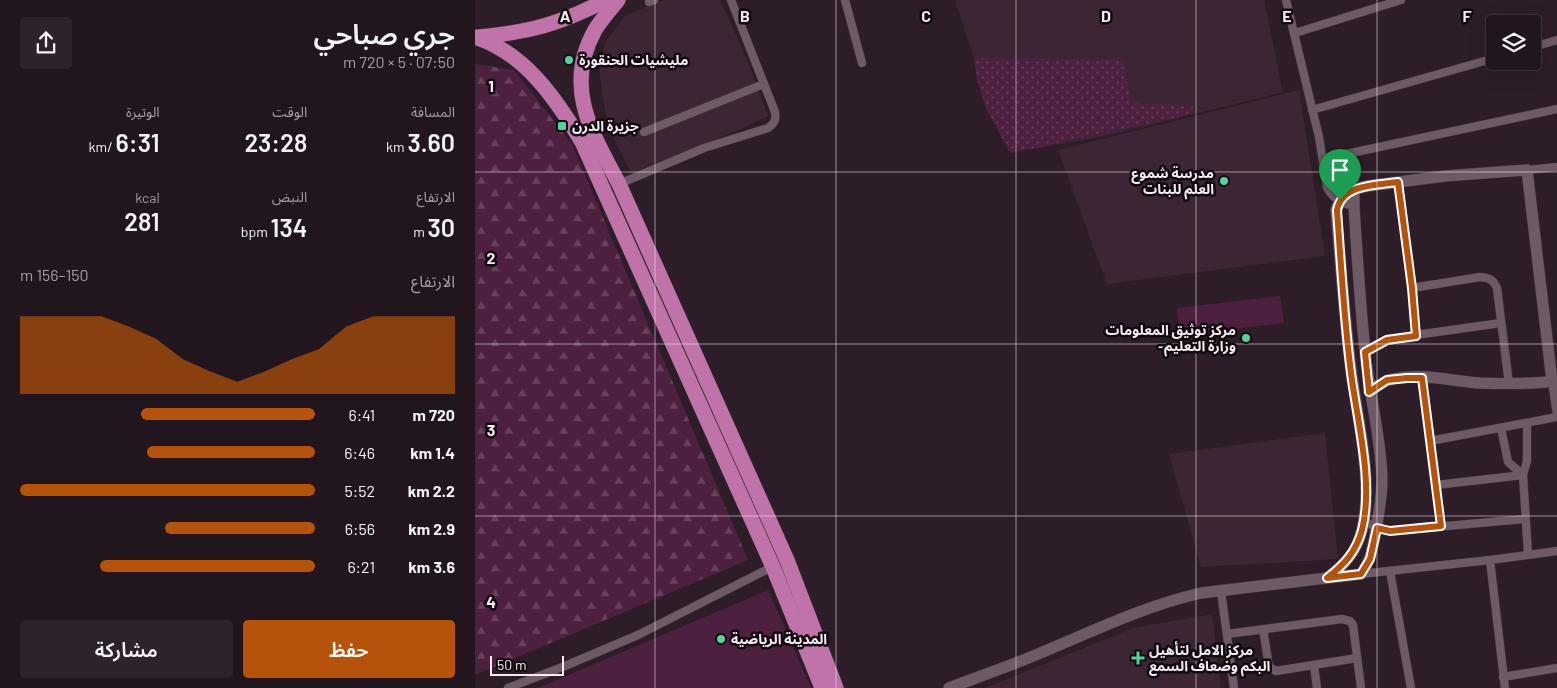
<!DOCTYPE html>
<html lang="ar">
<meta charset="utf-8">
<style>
:root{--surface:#22161e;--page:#2e232b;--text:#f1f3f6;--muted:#a29fa4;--line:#3f353c;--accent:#b45309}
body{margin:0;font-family:Barlow,"Noto Sans Arabic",sans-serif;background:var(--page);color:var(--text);direction:rtl;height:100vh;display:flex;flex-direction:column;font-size:19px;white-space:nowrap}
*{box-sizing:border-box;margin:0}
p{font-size:16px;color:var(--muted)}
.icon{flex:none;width:28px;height:28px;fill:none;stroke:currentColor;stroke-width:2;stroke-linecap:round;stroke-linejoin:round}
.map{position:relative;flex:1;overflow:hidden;direction:ltr}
.sheet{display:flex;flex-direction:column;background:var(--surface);width:475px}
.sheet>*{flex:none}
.controls{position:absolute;left:1011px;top:15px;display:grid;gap:10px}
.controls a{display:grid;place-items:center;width:55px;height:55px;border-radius:5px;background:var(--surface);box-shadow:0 5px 20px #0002,0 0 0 1px var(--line);font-size:25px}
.scale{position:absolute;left:15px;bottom:12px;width:74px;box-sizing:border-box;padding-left:5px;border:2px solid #f5eaf1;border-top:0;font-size:14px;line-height:18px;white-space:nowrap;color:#f5eaf1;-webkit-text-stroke:4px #110a0f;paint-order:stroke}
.pin{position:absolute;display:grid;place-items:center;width:42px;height:42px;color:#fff;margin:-51px -21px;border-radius:50% 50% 50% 0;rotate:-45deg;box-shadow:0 0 5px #0007}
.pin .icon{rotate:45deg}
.round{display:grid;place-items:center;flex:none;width:52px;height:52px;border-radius:5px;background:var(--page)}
.head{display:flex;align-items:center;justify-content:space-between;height:85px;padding:0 20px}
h1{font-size:28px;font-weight:600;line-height:38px}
.stats{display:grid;grid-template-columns:repeat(3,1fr);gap:8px;height:85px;padding:5px 20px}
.stats div{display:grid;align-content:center}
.stats b{font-size:25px;font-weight:600}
.stats small{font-size:14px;font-weight:400}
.stats p{font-size:14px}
.chart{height:140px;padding:10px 20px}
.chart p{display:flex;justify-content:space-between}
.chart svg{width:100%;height:90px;margin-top:5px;fill:var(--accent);opacity:.7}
.action{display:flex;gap:10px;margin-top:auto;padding:10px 20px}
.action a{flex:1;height:58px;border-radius:5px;background:var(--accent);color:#fff;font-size:20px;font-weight:600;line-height:58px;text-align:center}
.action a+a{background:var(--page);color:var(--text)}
ul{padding:0 20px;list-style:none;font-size:16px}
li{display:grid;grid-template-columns:80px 60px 1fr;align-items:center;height:38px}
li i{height:12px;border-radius:6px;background:var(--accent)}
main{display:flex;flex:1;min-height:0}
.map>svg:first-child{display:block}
</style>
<main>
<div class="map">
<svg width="1082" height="688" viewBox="0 0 1082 688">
<defs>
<pattern id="grass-dots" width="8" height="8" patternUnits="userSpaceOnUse" patternTransform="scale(1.25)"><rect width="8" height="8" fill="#4d2040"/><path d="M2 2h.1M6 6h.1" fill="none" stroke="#67415c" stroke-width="1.8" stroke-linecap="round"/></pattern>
<pattern id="forest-firs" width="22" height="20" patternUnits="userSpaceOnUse" patternTransform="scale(1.25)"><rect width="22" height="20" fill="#4d2040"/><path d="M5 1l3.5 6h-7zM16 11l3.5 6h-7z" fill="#67415c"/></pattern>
</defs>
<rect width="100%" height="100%" fill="#2d1d28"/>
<g fill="#3c2635">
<polygon points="189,0 245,0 273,62 293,116 266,129 156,173 135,131 128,100 124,69 131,41 150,16"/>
<polygon points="480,0 789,0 808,92 625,137 535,153 510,106 502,79 499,58"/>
<polygon points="824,90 850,256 632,284 583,150"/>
<polygon points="850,433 863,559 726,567 694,454"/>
<polygon points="737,614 746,688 510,688 658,628"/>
</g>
<polygon fill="url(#grass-dots)" points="499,58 648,60 656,103 718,106 717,114 535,153 510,106 502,79"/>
<polygon fill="url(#forest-firs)" points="0,64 39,70 97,144 273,560 0,675"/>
<g fill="#4d2040">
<polygon points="805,296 809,323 705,335 702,308"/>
<polygon points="293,590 336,688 63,688"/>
</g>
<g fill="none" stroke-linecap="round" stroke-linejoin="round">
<g stroke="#463942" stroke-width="9">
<g id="street">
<polyline points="370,0 387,63"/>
<path d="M 811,0 L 844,137 L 852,187 C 857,199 867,202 879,207"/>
<polyline points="174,2 179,0"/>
<polyline points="820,33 926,0"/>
<polyline points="1058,47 1082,40"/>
<polyline points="837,110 1020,58"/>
<polyline points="169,132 289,84"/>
<polyline points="848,159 1082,109"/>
<polyline points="1052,170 1082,167"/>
<polyline points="923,182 937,288 941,336"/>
<path d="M 144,184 L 229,148 L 293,128 C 300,123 301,120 300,112 L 256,0"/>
<path d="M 937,288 L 1005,277 C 1014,278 1018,279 1022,288 L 1034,384"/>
<polyline points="890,352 912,339 1026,323"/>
<polyline points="947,378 966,526"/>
<polyline points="1077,381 1082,415"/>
<polyline points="1052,423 1052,461 1048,475 1053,554"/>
<polyline points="1026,428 1033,462 1048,475"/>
<polyline points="955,441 1082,417"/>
<polyline points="961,485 1048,475"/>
<polyline points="889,521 902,528 915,531 1050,519"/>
<polyline points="1015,560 1030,688"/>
<polyline points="915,571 936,688"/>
<polyline points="886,574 1015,560 1082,551"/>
<polyline points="746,591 759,688"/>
<polyline points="788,629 794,667 801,671 882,658"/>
<polyline points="752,634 867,619 875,621 878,625 886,688"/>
<polyline points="839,666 842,688"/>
<polyline points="1028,677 1082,668"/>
<polyline points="33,688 90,666 163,635 299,566"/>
</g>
</g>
<g stroke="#463942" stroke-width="12">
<g id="secondary">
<path d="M 894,392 C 900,388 907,382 914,380 C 942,372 976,381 1005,383 C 1031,384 1057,384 1082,381"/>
<path d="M 852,578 C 869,565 882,552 887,530 C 899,482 882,418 876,369 C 869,316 866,263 861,210 C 865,196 879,188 893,186 L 970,176 L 1052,170 L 1077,381"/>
<path d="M 474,688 C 498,679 523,670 546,661 C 606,637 664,607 726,593 L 886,574 C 895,562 897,551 900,536 C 903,517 907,498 907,479 C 906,437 894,394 890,351 C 885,303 882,255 879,207 L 879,190"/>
</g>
</g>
<g stroke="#463942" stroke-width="16">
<g id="highway">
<path d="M 143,0 C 135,10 126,20 120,30 C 88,87 117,133 144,184 L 312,560 L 361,688"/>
<path d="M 0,37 C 50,53 81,99 107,142 L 298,567 L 347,688"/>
<path d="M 4,37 C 54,32 86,24 131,0"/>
</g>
</g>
<use href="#street" stroke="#6e5a67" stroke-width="8"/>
<use href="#secondary" stroke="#6e5a67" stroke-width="11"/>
<use href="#highway" stroke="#c073a8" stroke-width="15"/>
</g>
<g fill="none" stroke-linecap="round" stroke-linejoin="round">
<g stroke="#fff" stroke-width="10">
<path id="route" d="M 923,182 L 937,288 L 941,336 L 912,340 L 890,352 L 894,392 L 912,380 L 932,378 L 947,378 L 966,526 L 915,531 L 902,528 L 895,559 L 886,574 L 852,578 C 869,565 881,552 887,530 C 899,483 882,420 876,373 C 869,319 866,265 862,210 C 867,184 902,185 923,182 Z"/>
</g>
<use href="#route" stroke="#b45309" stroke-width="6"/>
</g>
<path fill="none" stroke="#f5eaf1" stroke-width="1" stroke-opacity="0.55" d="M 180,0 L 180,688M 361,0 L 361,688M 541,0 L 541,688M 721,0 L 721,688M 902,0 L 902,688M 0,172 L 1082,172M 0,344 L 1082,344M 0,516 L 1082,516"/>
<g fill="#53d396" stroke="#110a0f" stroke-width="2">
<circle cx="94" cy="60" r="5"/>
<rect x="82" y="121" width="10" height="10" rx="2.5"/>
<circle cx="749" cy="181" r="5"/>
<circle cx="771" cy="338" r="5"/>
<circle cx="246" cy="639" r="5"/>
<path d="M660.5 650.5h5v5h5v5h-5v5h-5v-5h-5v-5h5z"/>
</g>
<g text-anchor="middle" stroke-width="5" stroke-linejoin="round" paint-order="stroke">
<g font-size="14" font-weight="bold" fill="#f5eaf1" stroke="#110a0f" text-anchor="start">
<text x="104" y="65">مليشيات الحنقورة</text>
<text x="97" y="131">جزيرة الدرن</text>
<text x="739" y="178" text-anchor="end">مدرسة شموع<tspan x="739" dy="16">العلم للبنات</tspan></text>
<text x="761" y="335" text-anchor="end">مركز توثيق المعلومات<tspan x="761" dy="16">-وزارة التعليم</tspan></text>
<text x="256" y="644">المدينة الرياضية</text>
<text x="674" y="655">مركز الامل لتأهيل<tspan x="674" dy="16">البكم وضعاف السمع</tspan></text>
</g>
</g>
<g font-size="16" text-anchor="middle" font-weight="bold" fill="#f5eaf1" stroke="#110a0f" stroke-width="5" stroke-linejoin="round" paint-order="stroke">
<text x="90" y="22">A</text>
<text x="270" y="22">B</text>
<text x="451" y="22">C</text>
<text x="631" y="22">D</text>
<text x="812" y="22">E</text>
<text x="992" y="22">F</text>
<text x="16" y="92">1</text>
<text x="16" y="264">2</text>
<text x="16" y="436">3</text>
<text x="16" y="608">4</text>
</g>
</svg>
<div class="controls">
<a><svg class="icon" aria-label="layers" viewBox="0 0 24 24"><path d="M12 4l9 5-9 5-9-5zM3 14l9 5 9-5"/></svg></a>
</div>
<div class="scale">50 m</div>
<div class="pin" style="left:865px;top:200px;background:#1e9e55"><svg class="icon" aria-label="arrive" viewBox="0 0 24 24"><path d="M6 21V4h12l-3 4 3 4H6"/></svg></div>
</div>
<section class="sheet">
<div class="head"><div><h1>جري صباحي</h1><p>07:50 · 5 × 720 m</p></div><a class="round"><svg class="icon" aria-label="share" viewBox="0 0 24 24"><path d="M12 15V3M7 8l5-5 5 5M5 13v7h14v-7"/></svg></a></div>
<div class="stats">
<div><p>المسافة</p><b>3.60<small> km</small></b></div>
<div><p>الوقت</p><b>23:28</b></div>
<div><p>الوتيرة</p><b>6:31<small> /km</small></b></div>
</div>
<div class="stats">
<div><p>الارتفاع</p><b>30<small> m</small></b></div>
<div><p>النبض</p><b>134<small> bpm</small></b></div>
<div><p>kcal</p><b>281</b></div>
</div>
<div class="chart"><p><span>الارتفاع</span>150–156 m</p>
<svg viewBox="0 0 160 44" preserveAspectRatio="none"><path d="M0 44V6L10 6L20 6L30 6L40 11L50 17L60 27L70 33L80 38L90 33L100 27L110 22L120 11L130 6L140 6L150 6L160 6V44z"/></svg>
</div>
<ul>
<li><b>720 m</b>6:41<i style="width:59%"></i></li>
<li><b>1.4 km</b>6:46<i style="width:57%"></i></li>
<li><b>2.2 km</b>5:52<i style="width:100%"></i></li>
<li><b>2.9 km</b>6:56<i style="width:51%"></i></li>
<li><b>3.6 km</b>6:21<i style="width:73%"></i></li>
</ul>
<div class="action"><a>حفظ</a><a>مشاركة</a></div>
</section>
</main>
